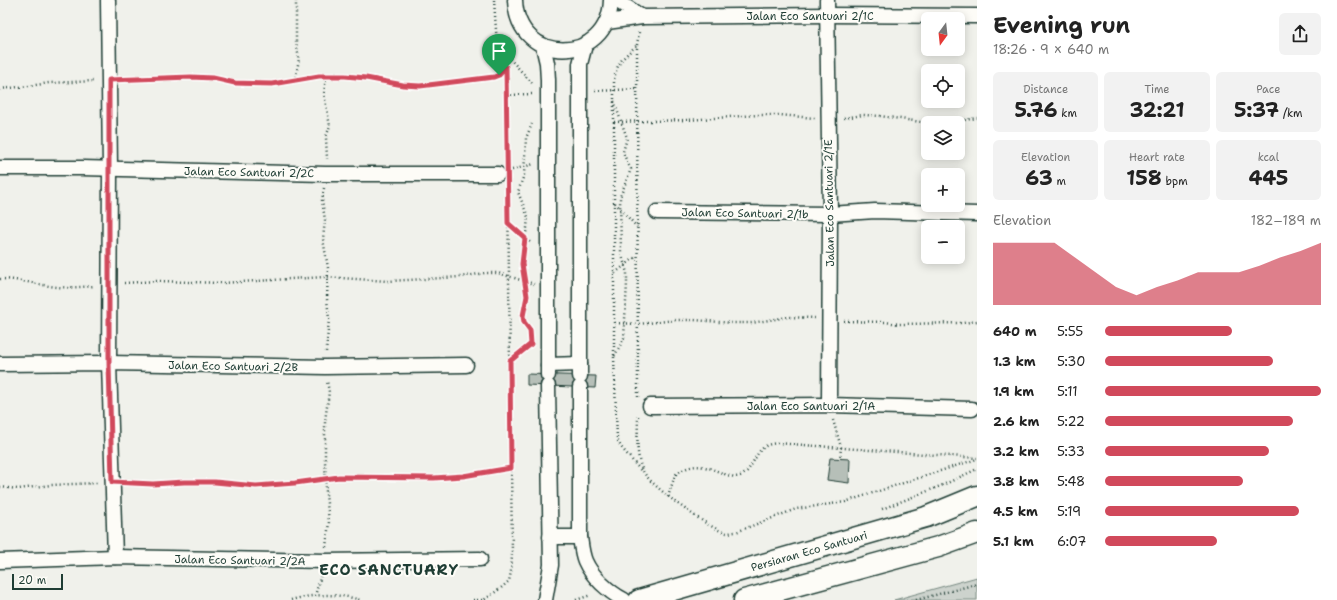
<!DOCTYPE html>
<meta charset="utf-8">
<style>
:root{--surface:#fff;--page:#f2f2f2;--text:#222;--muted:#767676;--accent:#d1495b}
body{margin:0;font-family:"Shantell Sans",sans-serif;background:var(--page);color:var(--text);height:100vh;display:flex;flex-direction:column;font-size:15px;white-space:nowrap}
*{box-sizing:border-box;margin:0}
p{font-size:13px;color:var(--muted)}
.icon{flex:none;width:22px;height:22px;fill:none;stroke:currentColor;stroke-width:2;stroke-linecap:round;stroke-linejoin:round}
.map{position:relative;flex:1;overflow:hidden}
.panel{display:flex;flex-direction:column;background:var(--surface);width:360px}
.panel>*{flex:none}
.needle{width:26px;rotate:195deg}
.controls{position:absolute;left:921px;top:12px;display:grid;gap:8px}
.controls a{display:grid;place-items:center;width:44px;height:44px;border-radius:6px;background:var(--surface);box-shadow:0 2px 10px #0003;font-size:20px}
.scale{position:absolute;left:12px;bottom:10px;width:51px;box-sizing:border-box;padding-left:4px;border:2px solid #1f3d34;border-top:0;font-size:11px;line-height:14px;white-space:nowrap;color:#1f3d34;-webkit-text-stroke:3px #fdfcf7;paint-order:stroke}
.pin{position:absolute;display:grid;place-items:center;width:34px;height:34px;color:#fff;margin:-41px -17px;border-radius:50% 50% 50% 0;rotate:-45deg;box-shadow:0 0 4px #0007}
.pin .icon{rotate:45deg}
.round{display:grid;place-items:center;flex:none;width:42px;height:42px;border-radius:6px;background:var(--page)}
.overview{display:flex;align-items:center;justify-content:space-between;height:68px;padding:0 16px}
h1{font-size:22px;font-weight:700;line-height:30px}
.metrics{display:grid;grid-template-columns:repeat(3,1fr);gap:6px;height:68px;padding:4px 16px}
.metrics div{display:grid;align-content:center;border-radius:6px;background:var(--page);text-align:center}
.metrics b{font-size:20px;font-weight:700}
.metrics small{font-size:11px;font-weight:400}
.metrics p{font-size:11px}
.chart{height:112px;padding:8px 16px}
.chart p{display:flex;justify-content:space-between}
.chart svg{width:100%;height:72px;margin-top:4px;fill:var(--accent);opacity:.7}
ul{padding:0 16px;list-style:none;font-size:13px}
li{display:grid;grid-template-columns:64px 48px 1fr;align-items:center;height:30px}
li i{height:10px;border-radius:5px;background:var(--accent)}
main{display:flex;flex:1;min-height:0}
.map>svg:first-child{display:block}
</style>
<main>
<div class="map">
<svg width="977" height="600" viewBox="0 0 977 600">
<rect width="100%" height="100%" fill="#f0f1eb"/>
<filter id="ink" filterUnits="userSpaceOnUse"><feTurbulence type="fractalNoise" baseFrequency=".025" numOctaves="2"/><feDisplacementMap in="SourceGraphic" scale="8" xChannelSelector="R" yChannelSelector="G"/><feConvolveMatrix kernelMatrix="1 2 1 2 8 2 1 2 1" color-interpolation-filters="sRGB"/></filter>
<g filter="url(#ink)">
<polygon fill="#cdd3cd" stroke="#768880" points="977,577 977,600 894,600"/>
<g fill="#b6bfb8" stroke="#1f3d34">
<polygon points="527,374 596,376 595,388 527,385"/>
<polygon points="830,458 850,459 849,483 827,480"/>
</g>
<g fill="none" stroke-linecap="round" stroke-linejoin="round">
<g stroke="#1f3d34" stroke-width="17">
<g id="street">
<polyline points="108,0 110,169 109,363 115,557"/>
<path d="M 515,0 C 517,66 609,66 611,0"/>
<polyline points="616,0 642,17"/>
<polyline points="827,0 830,214 829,405"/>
<polyline points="607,22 642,17 827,15 977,16"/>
<polyline points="543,46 547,63 548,80 548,375"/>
<polyline points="0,168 82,168 325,174 498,174"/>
<polyline points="657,212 830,214 875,211 977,214"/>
<polyline points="0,364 109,363 325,367 466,365"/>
<polyline points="548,365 580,364"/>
<polyline points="580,376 580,64 585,45"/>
<path d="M 580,387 L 580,537 C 581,544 582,554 585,561 C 592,577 609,592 624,600"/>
<polyline points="650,406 829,405 972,409"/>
<polyline points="550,537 580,537"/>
<polyline points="0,561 115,557 325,561 480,559"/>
<polyline points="545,600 551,565 548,386"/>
</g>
</g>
<g stroke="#1f3d34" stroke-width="23">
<g id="secondary">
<polyline points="639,600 926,517 977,496"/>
<polyline points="744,600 938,547 977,533"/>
</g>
</g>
<g stroke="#1f3d34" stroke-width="2.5" stroke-dasharray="1 3" stroke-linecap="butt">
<polyline points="494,0 497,45 506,67 507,163"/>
<polyline points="499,47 532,83"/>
<polyline points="326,76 324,94 330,126 326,137 327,159"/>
<polyline points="123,80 191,77 213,78 235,83 272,84 319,76 345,76 366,78 403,85 420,85 494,77 499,75 506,68"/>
<polyline points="295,81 299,59 296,42 296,0"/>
<polyline points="0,89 29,86 49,83 95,81"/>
<polyline points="595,91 637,89"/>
<polyline points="507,95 532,94"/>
<path d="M 614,101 L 627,138 L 623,152 L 627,162 L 631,169 L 620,197 L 621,252 L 627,273 L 627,283 L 624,338 L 614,357 L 614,80 C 617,62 623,58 636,46"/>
<polyline points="844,118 863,115 880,116 928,123"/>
<polyline points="614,122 687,120 757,115 779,115 815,118"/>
<polyline points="945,123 977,118"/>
<polyline points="512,170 534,164"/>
<polyline points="324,188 322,200 325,220 323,239 328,268 327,299 329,319 326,352"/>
<polyline points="615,203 637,227"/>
<polyline points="508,223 532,244"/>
<polyline points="615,273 637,256"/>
<path d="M 0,279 C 19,279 38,285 57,287 C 69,288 82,287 95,286"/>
<polyline points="124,283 157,281 222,283 324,277 389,281 460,277 485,273 498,273 534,284"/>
<polyline points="844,321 885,322 899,324 963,323 977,321"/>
<polyline points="615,323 638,324 676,320 694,320 733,323 751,323 788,317 815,318"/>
<polyline points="531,341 530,330 524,322 523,316 527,297 522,264 522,254 527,228 528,217 518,192 524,175 526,138 532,124"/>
<polyline points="614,357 617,439 621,447 642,472"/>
<polyline points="510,361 531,344"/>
<polyline points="638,397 637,45 639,32"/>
<path d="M 638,416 C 638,434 635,455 643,471 C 649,485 712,531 727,533 C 730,533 733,532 736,532 L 796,509 L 845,502 L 977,459"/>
<polyline points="833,420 841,447 840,458"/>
<polyline points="127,483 153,484 184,482 215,482 256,486 295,483 339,477 434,478 463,476 511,468"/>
<polyline points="0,487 18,489 51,485 98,483"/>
<path d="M 668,497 L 675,475 C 694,460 707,467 727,475 C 731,476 736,478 740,476 C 751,473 755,453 763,448 C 767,444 772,444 777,443 L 977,458"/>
<polyline points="882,509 943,485 977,469"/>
<polyline points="326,547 329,522 326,494 325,460 325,421 329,392 327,381"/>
<polyline points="315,596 321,575"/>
<path d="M 291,600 C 313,594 339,593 360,600"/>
<polyline points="473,600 484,600 501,588 509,581 511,572 512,555 508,186"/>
<polyline points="576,600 591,595"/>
<polyline points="916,600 977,584"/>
</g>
<use href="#street" stroke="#fdfcf7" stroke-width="14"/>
<use href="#secondary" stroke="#fdfcf7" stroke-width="20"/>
</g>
</g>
<g fill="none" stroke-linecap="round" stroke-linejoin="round" filter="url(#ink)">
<g stroke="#fff" stroke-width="8">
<polygon id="route" points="506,67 508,223 525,238 522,264 527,296 523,316 524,322 530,330 531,344 510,361 511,468 463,476 434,478 339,477 295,483 256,486 215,482 184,482 153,484 112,482 109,363 109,80 191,77 213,78 235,83 272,84 319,76 345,76 366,78 403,85 420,86 494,77 499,75"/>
</g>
<use href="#route" stroke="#d1495b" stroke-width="5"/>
</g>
<g text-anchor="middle" stroke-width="4" stroke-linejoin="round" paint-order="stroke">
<g font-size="11" fill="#1f3d34" stroke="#fdfcf7">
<text x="810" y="20">Jalan Eco Santuari 2/1C</text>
<text transform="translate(249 172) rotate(1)" y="4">Jalan Eco Santuari 2/2C</text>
<text transform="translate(829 203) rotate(-91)" y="4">Jalan Eco Santuari 2/1E</text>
<text transform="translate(745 213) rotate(1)" y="4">Jalan Eco Santuari 2/1b</text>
<text transform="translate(233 366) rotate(1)" y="4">Jalan Eco Santuari 2/2B</text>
<text x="811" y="410">Jalan Eco Santuari 2/1A</text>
<text transform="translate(809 551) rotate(-16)" y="4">Persiaran Eco Santuari</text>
<text transform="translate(240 560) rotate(1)" y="4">Jalan Eco Santuari 2/2A</text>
</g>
<g font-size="15" font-weight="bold" letter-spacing="1" fill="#1f3d34" stroke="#fdfcf7">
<text x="389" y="575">ECO SANCTUARY</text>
</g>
</g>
</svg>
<div class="controls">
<a><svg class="needle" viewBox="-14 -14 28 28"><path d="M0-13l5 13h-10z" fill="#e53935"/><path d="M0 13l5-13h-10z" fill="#767676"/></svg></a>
<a><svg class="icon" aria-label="locate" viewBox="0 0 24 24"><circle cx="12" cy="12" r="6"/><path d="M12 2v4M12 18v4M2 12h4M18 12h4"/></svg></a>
<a><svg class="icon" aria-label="layers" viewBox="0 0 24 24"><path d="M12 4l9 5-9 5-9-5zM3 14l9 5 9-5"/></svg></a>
<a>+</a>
<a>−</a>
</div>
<div class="scale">20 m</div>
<div class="pin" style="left:499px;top:75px;background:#1e9e55"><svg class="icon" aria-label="arrive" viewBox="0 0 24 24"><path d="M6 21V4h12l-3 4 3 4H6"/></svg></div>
</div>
<section class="panel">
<div class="overview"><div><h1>Evening run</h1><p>18:26 · 9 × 640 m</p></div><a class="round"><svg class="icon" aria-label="share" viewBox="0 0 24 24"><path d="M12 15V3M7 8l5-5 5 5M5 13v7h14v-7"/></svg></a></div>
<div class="metrics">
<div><p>Distance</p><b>5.76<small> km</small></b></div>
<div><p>Time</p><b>32:21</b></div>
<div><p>Pace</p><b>5:37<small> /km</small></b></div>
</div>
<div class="metrics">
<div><p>Elevation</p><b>63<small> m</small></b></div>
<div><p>Heart rate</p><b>158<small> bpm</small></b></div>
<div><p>kcal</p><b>445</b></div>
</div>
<div class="chart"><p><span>Elevation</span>182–189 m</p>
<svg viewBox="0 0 160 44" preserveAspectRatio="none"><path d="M0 44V6L10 6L20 6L30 6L40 15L50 24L60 33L70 38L80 33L90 29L100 24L110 24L120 24L130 20L140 15L150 11L160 6V44z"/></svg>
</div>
<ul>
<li><b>640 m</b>5:55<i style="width:59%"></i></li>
<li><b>1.3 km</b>5:30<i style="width:78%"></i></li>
<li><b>1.9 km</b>5:11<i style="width:100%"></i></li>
<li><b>2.6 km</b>5:22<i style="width:87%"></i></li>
<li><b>3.2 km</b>5:33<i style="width:76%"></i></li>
<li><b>3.8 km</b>5:48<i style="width:64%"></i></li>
<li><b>4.5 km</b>5:19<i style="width:90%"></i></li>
<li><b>5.1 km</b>6:07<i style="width:52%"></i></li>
</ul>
</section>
</main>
